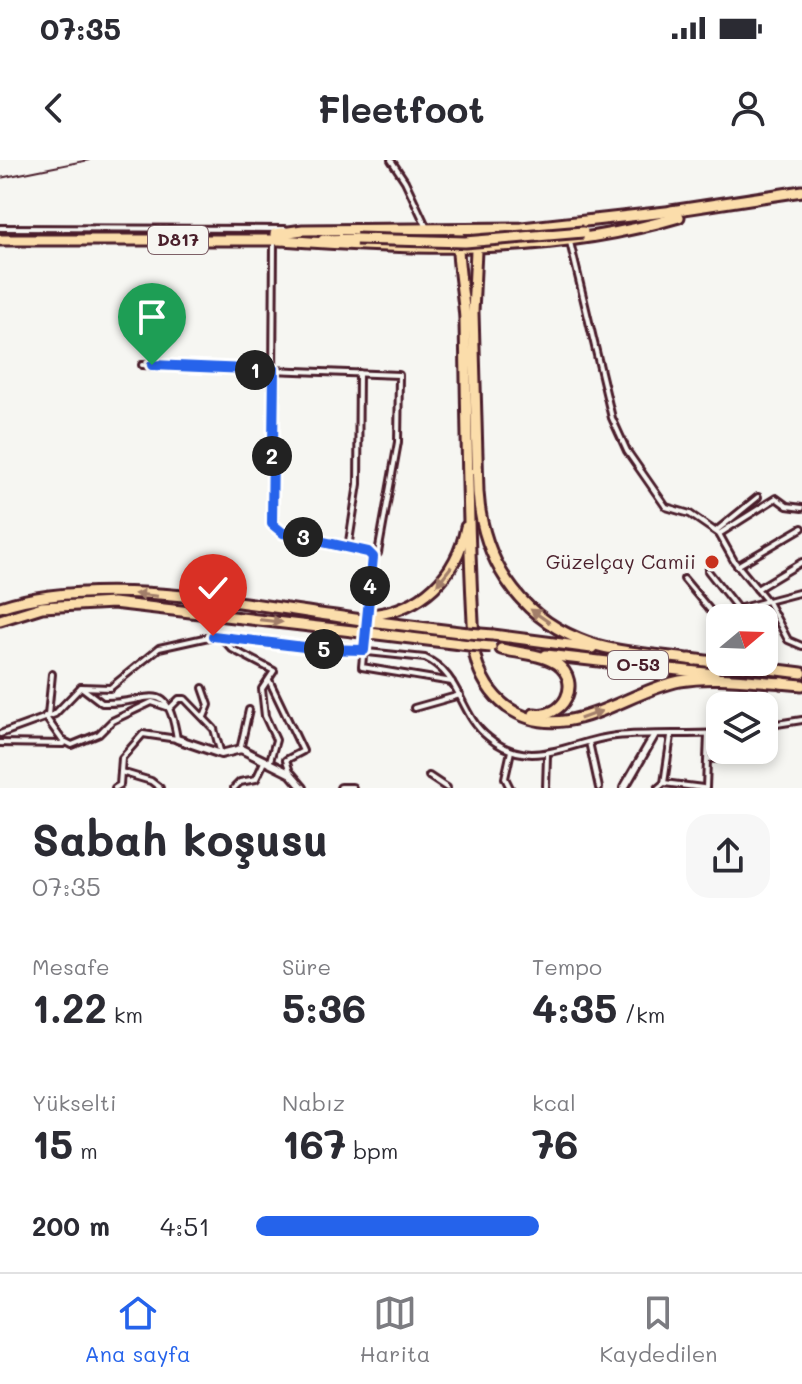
<!DOCTYPE html>
<html lang="tr">
<meta charset="utf-8">
<style>
:root{--surface:#fff;--page:#f7f7f7;--text:#2b2b33;--muted:#7c7c81;--line:#e1e1e2;--accent:#2563eb}
body{margin:0;font-family:Mali,sans-serif;background:var(--page);color:var(--text);height:100vh;display:flex;flex-direction:column;font-size:30px;white-space:nowrap}
*{box-sizing:border-box;margin:0}
p{font-size:26px;color:var(--muted)}
.icon{flex:none;width:44px;height:44px;fill:none;stroke:currentColor;stroke-width:2;stroke-linecap:round;stroke-linejoin:round}
.map{position:relative;height:628px;overflow:hidden}
.panel{display:flex;flex-direction:column;background:var(--surface);flex:1}
.panel>*{flex:none}
.needle{width:52px;rotate:71deg}
.tools{position:absolute;left:706px;top:444px;display:grid;gap:16px}
.tools a{display:grid;place-items:center;width:72px;height:72px;border-radius:16px;background:var(--surface);box-shadow:0 4px 12px #0003;font-size:40px}
.pin{position:absolute;display:grid;place-items:center;width:68px;height:68px;color:#fff;margin:-82px -34px;border-radius:50% 50% 50% 0;rotate:-45deg;box-shadow:0 0 8px #0007}
.pin .icon{rotate:45deg}
.km{position:absolute;width:40px;height:40px;margin:-20px;border-radius:50%;background:#222;color:#fff;font-size:22px;line-height:40px;text-align:center}
.round{display:grid;place-items:center;flex:none;width:84px;height:84px;border-radius:24px;background:var(--page)}
.overview{display:flex;align-items:center;justify-content:space-between;height:136px;padding:0 32px}
h1{font-size:44px;font-weight:700;line-height:60px}
.metrics{display:grid;grid-template-columns:repeat(3,1fr);gap:12px;height:136px;padding:8px 32px}
.metrics div{display:grid;align-content:center}
.metrics b{font-size:40px;font-weight:700}
.metrics small{font-size:22px;font-weight:400}
.metrics p{font-size:22px}
ul{padding:0 32px;list-style:none;font-size:26px}
li{display:grid;grid-template-columns:128px 96px 1fr;align-items:center;height:60px}
li i{height:20px;border-radius:10px;background:var(--accent)}
.status{display:flex;justify-content:space-between;align-items:center;height:56px;padding:0 40px;background:var(--surface);direction:ltr}
.status svg{height:22px;fill:currentColor}
header{display:flex;justify-content:space-between;align-items:center;height:104px;padding:0 32px;background:var(--surface);font-size:36px;font-weight:700}
.dock{display:flex;justify-content:space-around;align-items:center;height:112px;border-top:2px solid var(--line);background:var(--surface);font-size:22px;color:var(--muted)}
.dock a{display:grid;justify-items:center;gap:4px}
.dock .active{color:var(--accent)}
.map>svg:first-child{display:block}
</style>
<div class="status"><b>07:35</b><svg viewBox="0 0 49 12"><path d="M0 12V9h3v3zM5 12V6h3v6zM10 12V3h3v9zM15 12V0h3v12zM26 1h20v11H26zM47 4h2v5h-2z"/></svg></div>
<header><svg class="icon" aria-label="back" viewBox="0 0 24 24"><path d="M15 5l-7 7 7 7"/></svg>Fleetfoot<svg class="icon" aria-label="person" viewBox="0 0 24 24"><circle cx="12" cy="8" r="4"/><path d="M4 21q1-7 8-7t8 7"/></svg></header>
<div class="map">
<svg width="802" height="628" viewBox="0 0 802 628">
<rect width="100%" height="100%" fill="#f6f6f2"/>
<filter id="ink" filterUnits="userSpaceOnUse"><feTurbulence type="fractalNoise" baseFrequency=".0125" numOctaves="2"/><feDisplacementMap in="SourceGraphic" scale="16" xChannelSelector="R" yChannelSelector="G"/><feConvolveMatrix kernelMatrix="1 2 1 2 8 2 1 2 1" color-interpolation-filters="sRGB"/></filter>
<g filter="url(#ink)">
<g fill="none" stroke-linecap="round" stroke-linejoin="round">
<g stroke="#4a1f2b" stroke-width="10">
<g id="street">
<polyline points="391,0 405,21 427,68"/>
<polyline points="0,68 285,69"/>
<polyline points="274,81 272,364 283,373 372,394 374,402 368,454"/>
<polyline points="570,82 612,258 627,291 666,347 690,354 719,374 734,401 768,442 788,480 802,486"/>
<polyline points="142,205 399,215 398,282 378,393 372,394"/>
<polyline points="716,371 758,337"/>
<polyline points="719,374 776,338 787,346 802,348"/>
<polyline points="348,388 358,324 359,213"/>
<polyline points="737,406 802,368"/>
<polyline points="708,411 738,449"/>
<polyline points="684,419 714,455 802,432"/>
<polyline points="757,429 802,402"/>
<polyline points="365,475 362,507 452,522"/>
<polyline points="220,476 232,489 274,511 262,529 265,556 276,580 269,604"/>
<polyline points="269,520 303,591 286,600 290,612"/>
<polyline points="203,528 209,545 204,557"/>
<polyline points="414,548 460,535"/>
<polyline points="48,555 52,514"/>
<polyline points="45,556 62,580 72,585 99,574 112,561 152,542 170,548 179,539 185,539 214,569 221,594"/>
<polyline points="764,566 802,560"/>
<polyline points="0,574 55,554 81,527"/>
<polyline points="589,582 599,628"/>
<polyline points="0,583 64,584"/>
<polyline points="240,590 249,550"/>
<polyline points="708,599 742,597 753,590"/>
<polyline points="121,612 151,621 160,628"/>
<polyline points="429,616 447,628"/>
<polyline points="664,623 703,628"/>
<path d="M 115,628 L 120,625 L 122,598 L 143,574 L 177,579 C 167,514 150,545 102,543 L 81,527 L 110,528 L 159,488 L 213,476 L 425,498 C 461,514 459,554 488,577 C 531,613 569,581 616,576 C 650,573 685,575 720,573"/>
<polyline points="234,628 240,622 256,619 264,602"/>
<polyline points="510,628 505,618 511,591"/>
<polyline points="546,628 547,595"/>
<polyline points="658,628 664,623 671,576"/>
<polyline points="706,628 708,574"/>
</g>
</g>
<g stroke="#4a1f2b" stroke-width="12">
<g id="secondary">
<polyline points="177,579 221,594 241,589 291,614 303,628"/>
<polyline points="341,628 352,628"/>
<polyline points="624,628 654,576"/>
</g>
</g>
<g stroke="#4a1f2b" stroke-width="15">
<g id="highway">
<polyline points="671,51 802,31"/>
<path d="M 477,70 L 473,152 L 478,332 C 482,397 517,454 579,479 C 614,494 657,494 694,500"/>
<path d="M 460,71 C 453,83 465,141 465,161 C 467,273 468,385 475,496 C 480,517 490,534 507,547 C 565,588 623,532 680,521 C 714,515 751,521 784,523"/>
<polyline points="275,74 303,70 522,68 675,51"/>
<polyline points="0,80 281,80"/>
<path d="M 282,80 C 416,90 549,96 679,57"/>
<polyline points="323,80 356,79"/>
<path d="M 0,447 C 101,413 257,446 363,460"/>
<path d="M 371,455 C 421,450 457,416 466,367"/>
<polyline points="0,460 42,447 113,443 361,472"/>
<polyline points="370,461 468,473"/>
<polyline points="369,473 469,485"/>
<polyline points="493,475 592,488"/>
<path d="M 501,489 C 518,493 542,494 557,504 C 583,523 563,559 534,554"/>
<polyline points="546,495 714,514"/>
<polyline points="690,499 802,513"/>
<polyline points="780,523 802,525"/>
</g>
</g>
<use href="#street" stroke="#f6f6f2" stroke-width="4"/>
<use href="#secondary" stroke="#f6f6f2" stroke-width="6"/>
<use href="#highway" stroke="#fbddab" stroke-width="9"/>
<polyline stroke="#4a1f2b" stroke-width="2" points="0,18 89,0"/>
<g stroke="#4a1f2b" stroke-width="15" stroke-linecap="butt">
<g id="highway-bridge">
<polyline points="356,79 465,82 583,72"/>
<polyline points="363,460 370,461"/>
<polyline points="361,472 369,473"/>
<polyline points="468,473 493,475"/>
<polyline points="469,485 491,487"/>
</g>
</g>
<use href="#highway-bridge" stroke="#fbddab" stroke-width="9"/>
</g>
<defs><path id="oneway-solid" d="M-6-.8H1V-3.2L6.5 0L1 3.2V.8H-6Z" transform="scale(2)"/></defs>
<g fill="#a27e6b">
<use href="#oneway-solid" transform="translate(444 416) rotate(128)"/>
<use href="#oneway-solid" transform="translate(146 435) rotate(-174)"/>
<use href="#oneway-solid" transform="translate(540 456) rotate(-145)"/>
<use href="#oneway-solid" transform="translate(271 461) rotate(7)"/>
<use href="#oneway-solid" transform="translate(591 555) rotate(-20)"/>
</g>
</g>
<g fill="none" stroke-linecap="round" stroke-linejoin="round" filter="url(#ink)">
<g stroke="#fff" stroke-width="16">
<polyline id="route" points="152,205 274,210 272,364 283,373 368,392 373,397 364,490 321,489 213,476"/>
</g>
<use href="#route" stroke="#2563eb" stroke-width="10"/>
</g>
<circle fill="#c8321e" stroke="#f6f6f2" stroke-width="3" cx="712" cy="402" r="8"/>
<g text-anchor="middle" stroke-width="7" stroke-linejoin="round" paint-order="stroke">
<g fill="#f6f6f2" stroke="#7e6067" stroke-width="2">
<rect x="148" y="66" width="60" height="28" rx="6"/>
<rect x="608" y="491" width="60" height="28" rx="6"/>
</g>
<g font-size="18" font-weight="bold" fill="#4a1f2b">
<text x="178" y="86">D817</text>
<text x="638" y="511">O-53</text>
</g>
<g font-size="20" fill="#4a1f2b" stroke="#f6f6f2" text-anchor="end">
<text x="696" y="409">Güzelçay Camii</text>
</g>
</g>
</svg>
<div class="tools">
<a><svg class="needle" viewBox="-14 -14 28 28"><path d="M0-13l5 13h-10z" fill="#e53935"/><path d="M0 13l5-13h-10z" fill="#7c7c81"/></svg></a>
<a><svg class="icon" aria-label="layers" viewBox="0 0 24 24"><path d="M12 4l9 5-9 5-9-5zM3 14l9 5 9-5"/></svg></a>
</div>
<div class="pin" style="left:152px;top:205px;background:#1e9e55"><svg class="icon" aria-label="arrive" viewBox="0 0 24 24"><path d="M6 21V4h12l-3 4 3 4H6"/></svg></div>
<div class="pin" style="left:213px;top:476px;background:#d93025"><svg class="icon" aria-label="check" viewBox="0 0 24 24"><path d="M5 12l5 5 9-10"/></svg></div>
<b class="km" style="left:255px;top:210px">1</b>
<b class="km" style="left:272px;top:296px">2</b>
<b class="km" style="left:303px;top:377px">3</b>
<b class="km" style="left:370px;top:426px">4</b>
<b class="km" style="left:324px;top:489px">5</b>
</div>
<section class="panel">
<div class="overview"><div><h1>Sabah koşusu</h1><p>07:35</p></div><a class="round"><svg class="icon" aria-label="share" viewBox="0 0 24 24"><path d="M12 15V3M7 8l5-5 5 5M5 13v7h14v-7"/></svg></a></div>
<div class="metrics">
<div><p>Mesafe</p><b>1.22<small> km</small></b></div>
<div><p>Süre</p><b>5:36</b></div>
<div><p>Tempo</p><b>4:35<small> /km</small></b></div>
</div>
<div class="metrics">
<div><p>Yükselti</p><b>15<small> m</small></b></div>
<div><p>Nabız</p><b>167<small> bpm</small></b></div>
<div><p>kcal</p><b>76</b></div>
</div>
<ul>
<li><b>200 m</b>4:51<i style="width:55%"></i></li>
</ul>
</section>
<nav class="dock">
<a class="active"><svg class="icon" aria-label="home" viewBox="0 0 24 24"><path d="M3 11l9-7 9 7M6 9v11h12V9"/></svg>Ana sayfa</a>
<a><svg class="icon" aria-label="map" viewBox="0 0 24 24"><path d="M3 6l6-2 6 2 6-2v14l-6 2-6-2-6 2zM9 4v14M15 6v14"/></svg>Harita</a>
<a><svg class="icon" aria-label="saved" viewBox="0 0 24 24"><path d="M7 4h10v16l-5-4-5 4z"/></svg>Kaydedilen</a>
</nav>
